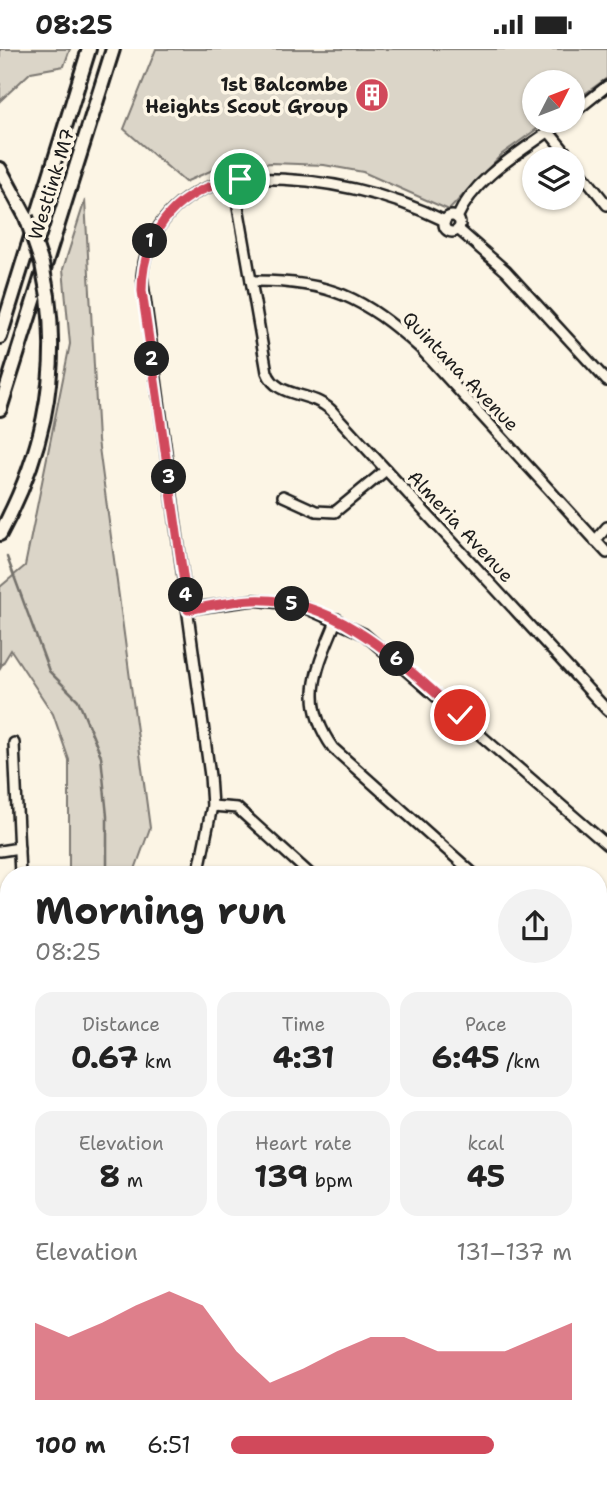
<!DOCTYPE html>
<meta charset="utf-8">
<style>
:root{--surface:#fff;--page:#f2f2f2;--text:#222;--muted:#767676;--accent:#d1495b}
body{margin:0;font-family:"Shantell Sans",sans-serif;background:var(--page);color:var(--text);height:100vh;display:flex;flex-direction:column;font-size:26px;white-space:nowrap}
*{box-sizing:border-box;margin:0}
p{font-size:23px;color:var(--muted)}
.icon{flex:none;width:38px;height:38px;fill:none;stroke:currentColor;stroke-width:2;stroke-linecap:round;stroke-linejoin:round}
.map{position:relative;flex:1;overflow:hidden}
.details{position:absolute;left:0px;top:817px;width:607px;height:621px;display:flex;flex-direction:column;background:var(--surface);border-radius:28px 28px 0 0;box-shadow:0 2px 5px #0004}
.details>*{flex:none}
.needle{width:46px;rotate:48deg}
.fabs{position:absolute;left:522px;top:21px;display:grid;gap:14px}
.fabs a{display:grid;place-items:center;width:63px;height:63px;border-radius:50%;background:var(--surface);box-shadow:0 2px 5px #0004;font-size:35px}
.pin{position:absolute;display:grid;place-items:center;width:60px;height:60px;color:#fff;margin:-30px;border:4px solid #fff;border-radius:50%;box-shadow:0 2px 7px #0007}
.km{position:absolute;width:35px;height:35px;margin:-18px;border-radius:50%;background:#222;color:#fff;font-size:19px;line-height:35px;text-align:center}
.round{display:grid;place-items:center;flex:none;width:74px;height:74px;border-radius:37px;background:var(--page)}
.overview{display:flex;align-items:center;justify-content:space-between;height:119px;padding:0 35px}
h1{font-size:38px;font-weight:700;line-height:52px}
.figures{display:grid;grid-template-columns:repeat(3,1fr);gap:10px;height:119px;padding:7px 35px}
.figures div{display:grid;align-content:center;border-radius:18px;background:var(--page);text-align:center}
.figures b{font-size:30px;font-weight:700}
.figures small{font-size:19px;font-weight:400}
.figures p{font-size:19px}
.chart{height:196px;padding:14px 35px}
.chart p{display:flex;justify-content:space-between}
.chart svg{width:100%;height:126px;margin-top:7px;fill:var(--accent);opacity:.7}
ul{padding:0 35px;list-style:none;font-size:23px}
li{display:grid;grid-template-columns:112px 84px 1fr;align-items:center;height:52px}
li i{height:18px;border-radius:9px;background:var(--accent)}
.status{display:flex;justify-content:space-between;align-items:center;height:49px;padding:0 35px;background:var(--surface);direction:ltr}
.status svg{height:19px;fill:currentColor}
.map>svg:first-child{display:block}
</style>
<div class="status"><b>08:25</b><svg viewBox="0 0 49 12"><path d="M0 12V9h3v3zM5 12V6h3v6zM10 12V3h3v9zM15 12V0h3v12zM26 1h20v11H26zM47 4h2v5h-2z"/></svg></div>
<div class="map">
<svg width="607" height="1437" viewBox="0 0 607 1437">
<rect width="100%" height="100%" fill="#fcf5e5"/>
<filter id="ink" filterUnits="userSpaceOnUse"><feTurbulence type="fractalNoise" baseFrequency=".0143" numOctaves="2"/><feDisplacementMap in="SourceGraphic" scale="14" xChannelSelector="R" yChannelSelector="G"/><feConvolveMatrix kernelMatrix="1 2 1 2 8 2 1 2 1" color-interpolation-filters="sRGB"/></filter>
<g filter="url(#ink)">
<g fill="#dbd5c8" stroke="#7c7872" stroke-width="2">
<polygon points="0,0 70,0 64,17 31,23 0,52"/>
<polygon points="156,0 607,0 607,29 572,54 572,33 534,33 534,72 548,72 502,105 449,161 363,123 324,116 271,114 215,120 185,133 124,80"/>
<polygon points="85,151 98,391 150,779 133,826 69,826 69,711 53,665 11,601 0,619 0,538 25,517 70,295 63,220"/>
</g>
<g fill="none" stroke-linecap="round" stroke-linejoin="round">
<polyline stroke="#75726c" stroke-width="2.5" points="7,508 49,622 78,651 101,707 107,767 107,826"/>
<g stroke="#1c1c1c" stroke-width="14">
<g id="minor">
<polyline points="572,65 607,37"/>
<polyline points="549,83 571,110"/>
<polyline points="572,112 607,156"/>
<circle cx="233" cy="133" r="7"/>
<path d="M 240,130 C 312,127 379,140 445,172"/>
<path d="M 235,140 L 267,323 C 277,350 309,341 331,361 L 607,661"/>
<circle cx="452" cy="175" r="8"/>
<path d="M 457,169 C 476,125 527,100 563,72"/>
<polyline points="458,180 506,222 607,332"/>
<path d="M 251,232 C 329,231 363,248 420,299 L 607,504"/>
<polyline points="283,447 316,462 335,463 386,421"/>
<polyline points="595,492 607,478"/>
<polyline points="188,560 254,551 299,556 364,585 607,796"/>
<path d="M 337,570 C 317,619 299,651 333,699 L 475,826"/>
<polyline points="14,694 20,826"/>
<polyline points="212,757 237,759 311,826"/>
<polyline points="0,802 19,799"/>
<path d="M 198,826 L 212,757 L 210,727 L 142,227 C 147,179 179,143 226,133"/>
<polyline points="598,936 607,945"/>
<polyline points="0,1069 9,1070"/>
<polyline points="598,1082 607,1090"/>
<polyline points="598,1105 607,1095"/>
<polyline points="0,1181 9,1183"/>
<polyline points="598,1262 607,1258"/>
<polyline points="0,1359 9,1385"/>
<polyline points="23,1430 28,1437"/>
<polyline points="184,1430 208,1433 237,1430"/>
<polyline points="293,1430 296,1437"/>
<polyline points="579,1430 582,1437"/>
<polyline points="48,1437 61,1430"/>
</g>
</g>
<g stroke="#1c1c1c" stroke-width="18">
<g id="highway">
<polyline points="0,120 26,168"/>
<polyline points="0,288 89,0"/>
<polyline points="0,360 113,0"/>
<path d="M 0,485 C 41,409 59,333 48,247"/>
</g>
</g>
<use href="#minor" stroke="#fcf5e5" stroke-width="9"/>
<use href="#highway" stroke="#fcf5e5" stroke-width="12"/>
<g stroke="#1c1c1c" stroke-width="18" stroke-linecap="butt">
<polyline id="highway-bridge" points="26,168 42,215 48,247"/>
</g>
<use href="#highway-bridge" stroke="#fcf5e5" stroke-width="12"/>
</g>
</g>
<g fill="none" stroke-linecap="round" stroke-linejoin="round" filter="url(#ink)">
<g stroke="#fff" stroke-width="14">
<path id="route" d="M 240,130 L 230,127 L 226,133 C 172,145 142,188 142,242 L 188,561 C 209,557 231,552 252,551 C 337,547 401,614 460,666"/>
</g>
<use href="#route" stroke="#d1495b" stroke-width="9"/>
</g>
<defs>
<g id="building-disc" transform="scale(1.75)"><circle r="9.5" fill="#d1495b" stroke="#fcf5e5"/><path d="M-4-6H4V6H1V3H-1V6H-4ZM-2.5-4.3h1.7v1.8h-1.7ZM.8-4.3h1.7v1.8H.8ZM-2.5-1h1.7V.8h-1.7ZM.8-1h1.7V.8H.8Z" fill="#fff"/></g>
</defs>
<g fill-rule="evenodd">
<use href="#building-disc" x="372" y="46"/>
</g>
<g text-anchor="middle" stroke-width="7" stroke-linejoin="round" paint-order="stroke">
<g font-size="19" font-weight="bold" fill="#1c1c1c" stroke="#fcf5e5" text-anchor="end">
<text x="348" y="42">1st Balcombe<tspan x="348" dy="22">Heights Scout Group</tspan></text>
</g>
<g font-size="19" fill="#1c1c1c" stroke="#fcf5e5">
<text transform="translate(51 135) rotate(-73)" y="7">Westlink M7</text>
<text transform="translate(461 322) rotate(46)" y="7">Quintana Avenue</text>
<text transform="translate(461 477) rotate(47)" y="7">Almeria Avenue</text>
</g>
</g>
</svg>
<div class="fabs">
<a><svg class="needle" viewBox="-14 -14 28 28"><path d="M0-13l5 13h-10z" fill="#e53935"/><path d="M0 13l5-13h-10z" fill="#767676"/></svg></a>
<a><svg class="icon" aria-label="layers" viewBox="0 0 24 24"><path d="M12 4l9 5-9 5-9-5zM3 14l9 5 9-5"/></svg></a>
</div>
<div class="pin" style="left:240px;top:130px;background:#1e9e55"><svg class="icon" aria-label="arrive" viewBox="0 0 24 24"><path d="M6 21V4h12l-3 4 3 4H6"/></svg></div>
<div class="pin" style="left:460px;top:666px;background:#d93025"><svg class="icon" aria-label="check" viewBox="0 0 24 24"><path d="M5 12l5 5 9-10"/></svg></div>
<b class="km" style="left:150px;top:192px">1</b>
<b class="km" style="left:152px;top:310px">2</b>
<b class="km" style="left:169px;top:428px">3</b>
<b class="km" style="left:186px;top:546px">4</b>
<b class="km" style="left:292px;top:555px">5</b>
<b class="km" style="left:397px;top:610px">6</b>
<section class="details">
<div class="overview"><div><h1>Morning run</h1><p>08:25</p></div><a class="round"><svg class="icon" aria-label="share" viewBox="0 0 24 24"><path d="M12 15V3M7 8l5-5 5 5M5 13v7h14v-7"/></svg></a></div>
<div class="figures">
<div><p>Distance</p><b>0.67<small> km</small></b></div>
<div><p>Time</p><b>4:31</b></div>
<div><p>Pace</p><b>6:45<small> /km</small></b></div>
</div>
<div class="figures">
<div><p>Elevation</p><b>8<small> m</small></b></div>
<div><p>Heart rate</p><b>139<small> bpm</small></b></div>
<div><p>kcal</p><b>45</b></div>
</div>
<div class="chart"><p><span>Elevation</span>131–137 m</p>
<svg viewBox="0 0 160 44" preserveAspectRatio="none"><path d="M0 44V17L10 22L20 17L30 11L40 6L50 11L60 27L70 38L80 33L90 27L100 22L110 22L120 27L130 27L140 27L150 22L160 17V44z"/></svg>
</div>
<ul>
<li><b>100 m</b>6:51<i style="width:77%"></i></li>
</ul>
</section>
</div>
